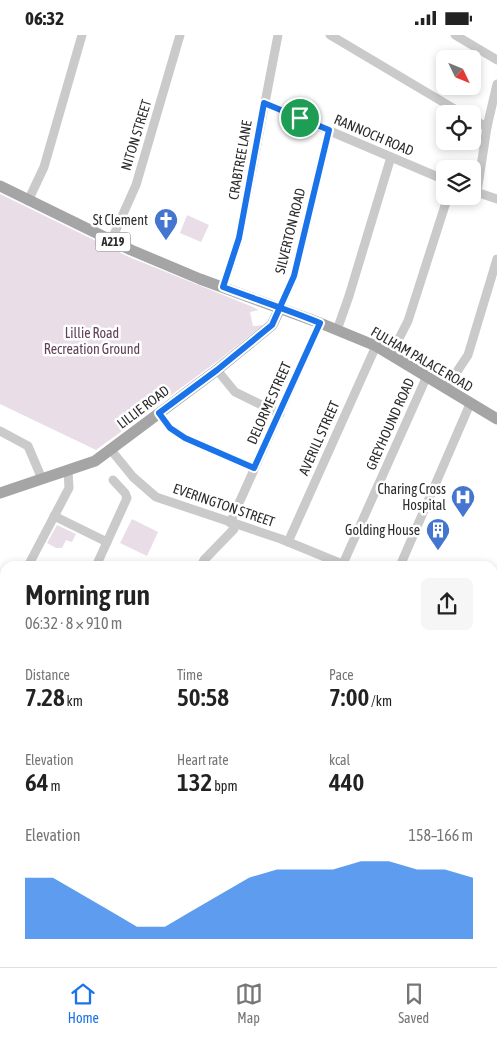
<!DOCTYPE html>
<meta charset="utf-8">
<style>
:root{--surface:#fff;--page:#f6f6f6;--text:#222;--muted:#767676;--line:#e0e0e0;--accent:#1a73e8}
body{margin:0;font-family:"Asap Condensed",sans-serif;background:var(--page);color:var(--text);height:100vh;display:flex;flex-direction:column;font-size:19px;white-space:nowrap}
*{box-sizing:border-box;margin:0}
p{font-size:16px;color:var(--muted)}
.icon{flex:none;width:28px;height:28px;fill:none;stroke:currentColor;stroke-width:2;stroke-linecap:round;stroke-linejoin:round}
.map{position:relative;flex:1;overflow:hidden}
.sheet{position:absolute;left:0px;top:526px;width:498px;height:406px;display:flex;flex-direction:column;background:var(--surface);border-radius:15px 15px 0 0;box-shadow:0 2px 8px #0003}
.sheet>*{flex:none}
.needle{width:32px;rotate:133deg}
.fabs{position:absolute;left:436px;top:15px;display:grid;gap:10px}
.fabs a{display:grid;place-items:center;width:45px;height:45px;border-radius:8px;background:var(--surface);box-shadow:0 2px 8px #0003;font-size:25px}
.pin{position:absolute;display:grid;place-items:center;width:42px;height:42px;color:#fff;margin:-21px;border:2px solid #fff;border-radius:50%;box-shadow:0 1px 5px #0007}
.round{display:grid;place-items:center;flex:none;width:52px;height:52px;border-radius:8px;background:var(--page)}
.overview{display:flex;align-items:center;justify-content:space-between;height:85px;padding:0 25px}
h1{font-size:28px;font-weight:600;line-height:38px}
.metrics{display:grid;grid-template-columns:repeat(3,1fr);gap:8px;height:85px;padding:5px 25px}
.metrics div{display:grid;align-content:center}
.metrics b{font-size:25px;font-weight:600}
.metrics small{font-size:14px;font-weight:400}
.metrics p{font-size:14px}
.chart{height:140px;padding:10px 25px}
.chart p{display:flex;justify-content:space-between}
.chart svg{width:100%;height:90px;margin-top:5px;fill:var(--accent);opacity:.7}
.status{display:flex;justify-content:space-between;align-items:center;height:35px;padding:0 25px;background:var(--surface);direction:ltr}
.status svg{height:14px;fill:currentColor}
.tab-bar{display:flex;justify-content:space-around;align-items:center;height:70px;border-top:1px solid var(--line);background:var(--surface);font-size:14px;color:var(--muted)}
.tab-bar a{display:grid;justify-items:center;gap:2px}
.tab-bar .current{color:var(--accent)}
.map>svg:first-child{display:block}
</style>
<div class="status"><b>06:32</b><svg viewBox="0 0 49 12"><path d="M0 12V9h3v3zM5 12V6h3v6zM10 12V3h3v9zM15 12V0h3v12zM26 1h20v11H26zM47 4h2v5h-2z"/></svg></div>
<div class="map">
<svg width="497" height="932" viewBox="0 0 497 932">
<rect width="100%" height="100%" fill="#fff"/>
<g fill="#e9dde7">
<polygon points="0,159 129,222 253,272 259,275 250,277 253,291 263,290 219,325 96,415 0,369"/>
<polygon points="187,180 209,190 201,207 180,198"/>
<polygon points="132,484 158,497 147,521 120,508"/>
<polygon points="57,490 76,499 72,507 66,505 62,513 56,513 47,508"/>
<polygon points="493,905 497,905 497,932 419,932 428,928 492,928"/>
<polygon points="140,928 266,928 275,932 138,932"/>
</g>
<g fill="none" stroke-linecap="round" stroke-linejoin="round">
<g stroke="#cacaca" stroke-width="9">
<polyline points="330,0 463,79"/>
<polyline points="455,0 497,25"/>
<polyline points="264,68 445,145"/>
<polyline points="472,84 487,92"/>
<polyline points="473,156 497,164"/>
<polyline points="477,157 487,92 497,49"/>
<polyline points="28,166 44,132 82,0"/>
<polyline points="111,206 136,150 180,0"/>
<polyline points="223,253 239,203 278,0"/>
<polyline points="280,273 294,241 329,95"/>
<polyline points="337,295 349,261 391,122"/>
<polyline points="391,319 408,286 448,161"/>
<polyline points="217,335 235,357 280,379"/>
<polyline points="446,353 468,320 497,224"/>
<polyline points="159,378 170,393 185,403 254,433"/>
<polyline points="0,396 28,411 42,444"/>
<polyline points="111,415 133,442 156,462 281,504 347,531"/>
<polyline points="54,481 107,507 97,529 102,531"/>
<polyline points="230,488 320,288"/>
<polyline points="107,507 127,463 125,458 113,445"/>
<polyline points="288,507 376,311"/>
<polyline points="28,531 69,453 68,436"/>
<polyline points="201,531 204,525 234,494 235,489"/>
<polyline points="342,531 427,341"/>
<polyline points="400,531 470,369"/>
<polyline points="492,613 497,615"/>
<polyline points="0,614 5,616"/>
<polyline points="0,644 5,646"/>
<polyline points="492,687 497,686"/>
<polyline points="0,704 5,702"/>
<polyline points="0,812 5,814"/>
<polyline points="492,855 497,841"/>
<polyline points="0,874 5,876"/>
<polyline points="386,928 395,932"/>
<polyline points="130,932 132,928"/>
</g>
<g stroke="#a5a5a5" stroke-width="11">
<polyline points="0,151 131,215 200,244 320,288 376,311 497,384"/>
<polyline points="0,458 95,426 217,335 272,290 280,273"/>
</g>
</g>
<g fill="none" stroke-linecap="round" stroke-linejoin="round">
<g stroke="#fff" stroke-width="10">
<path id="route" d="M 300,83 L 329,95 L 294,241 L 272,290 L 217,335 L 159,378 L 170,393 L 185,403 L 254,433 L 320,288 C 288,275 255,264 223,252 L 239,203 L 264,68 L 300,83"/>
</g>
<use href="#route" stroke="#1a73e8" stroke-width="6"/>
</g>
<defs>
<g id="church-pin" transform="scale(1.25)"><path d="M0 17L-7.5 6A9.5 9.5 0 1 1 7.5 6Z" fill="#4476cf" stroke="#fff"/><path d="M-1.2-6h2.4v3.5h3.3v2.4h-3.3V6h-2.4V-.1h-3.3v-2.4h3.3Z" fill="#fff"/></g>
<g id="hospital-pin" transform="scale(1.25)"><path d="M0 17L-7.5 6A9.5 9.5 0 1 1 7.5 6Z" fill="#4476cf" stroke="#fff"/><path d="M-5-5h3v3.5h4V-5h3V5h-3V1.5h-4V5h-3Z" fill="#fff"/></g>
<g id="building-pin" transform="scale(1.25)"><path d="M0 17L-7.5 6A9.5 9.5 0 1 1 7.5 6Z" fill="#4476cf" stroke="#fff"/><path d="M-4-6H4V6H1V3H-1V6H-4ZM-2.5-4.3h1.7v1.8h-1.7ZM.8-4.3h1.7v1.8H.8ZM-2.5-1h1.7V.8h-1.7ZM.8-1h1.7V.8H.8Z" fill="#fff"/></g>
</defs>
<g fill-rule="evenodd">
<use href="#church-pin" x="166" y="185"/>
<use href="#hospital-pin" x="463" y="462"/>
<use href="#building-pin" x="438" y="495"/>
</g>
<g text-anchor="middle" stroke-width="5" stroke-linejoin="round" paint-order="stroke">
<rect fill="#fff" stroke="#6c6c6c" stroke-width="1" x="95.5" y="197.5" width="35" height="19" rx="4"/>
<g font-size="12" font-weight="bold" fill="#2d2d2d">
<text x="113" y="211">A219</text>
</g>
<g font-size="14" fill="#2d2d2d" stroke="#fff">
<text transform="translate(136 100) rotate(-73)" y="5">NITON STREET</text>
<text transform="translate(374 100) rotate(23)" y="5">RANNOCH ROAD</text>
<text transform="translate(240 125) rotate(-80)" y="5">CRABTREE LANE</text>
<text transform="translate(290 196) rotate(-76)" y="5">SILVERTON ROAD</text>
<text transform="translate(422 324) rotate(30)" y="5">FULHAM PALACE ROAD</text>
<text transform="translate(269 368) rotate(-66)" y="5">DELORME STREET</text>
<text transform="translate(143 372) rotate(-37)" y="5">LILLIE ROAD</text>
<text transform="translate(390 389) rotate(-66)" y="5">GREYHOUND ROAD</text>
<text transform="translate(319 403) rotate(-66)" y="5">AVERILL STREET</text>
<text transform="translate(224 470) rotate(19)" y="5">EVERINGTON STREET</text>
</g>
<g font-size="14" fill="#2d2d2d" stroke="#fff" text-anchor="end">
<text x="148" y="190">St Clement</text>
<text x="446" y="459">Charing Cross<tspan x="446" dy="16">Hospital</tspan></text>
<text x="420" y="500">Golding House</text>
</g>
<g font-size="14" fill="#63405a" stroke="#fff">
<text x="92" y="303">Lillie Road<tspan x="92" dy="16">Recreation Ground</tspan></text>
</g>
</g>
</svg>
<div class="fabs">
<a><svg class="needle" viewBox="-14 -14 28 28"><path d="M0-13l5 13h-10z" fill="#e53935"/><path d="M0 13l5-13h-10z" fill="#767676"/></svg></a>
<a><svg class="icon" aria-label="locate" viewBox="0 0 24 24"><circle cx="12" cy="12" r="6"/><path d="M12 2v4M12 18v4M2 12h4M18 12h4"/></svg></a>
<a><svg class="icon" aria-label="layers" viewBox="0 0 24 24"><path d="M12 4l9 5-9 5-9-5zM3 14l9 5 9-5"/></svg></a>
</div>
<div class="pin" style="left:300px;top:83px;background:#1e9e55"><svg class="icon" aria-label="arrive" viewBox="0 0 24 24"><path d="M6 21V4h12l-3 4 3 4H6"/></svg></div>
<section class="sheet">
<div class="overview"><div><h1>Morning run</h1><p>06:32 · 8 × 910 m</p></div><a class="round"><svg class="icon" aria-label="share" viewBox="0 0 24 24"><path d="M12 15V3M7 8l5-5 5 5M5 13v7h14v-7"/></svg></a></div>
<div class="metrics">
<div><p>Distance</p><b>7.28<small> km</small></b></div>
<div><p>Time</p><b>50:58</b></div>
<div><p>Pace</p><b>7:00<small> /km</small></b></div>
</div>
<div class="metrics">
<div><p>Elevation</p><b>64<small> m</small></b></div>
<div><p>Heart rate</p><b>132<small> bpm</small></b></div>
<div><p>kcal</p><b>440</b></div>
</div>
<div class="chart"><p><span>Elevation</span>158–166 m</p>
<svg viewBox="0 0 160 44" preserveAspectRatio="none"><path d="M0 44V14L10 14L20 22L30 30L40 38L50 38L60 30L70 22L80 14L90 10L100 10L110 10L120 6L130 6L140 10L150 10L160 14V44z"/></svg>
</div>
</section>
</div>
<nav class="tab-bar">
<a class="current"><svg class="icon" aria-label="home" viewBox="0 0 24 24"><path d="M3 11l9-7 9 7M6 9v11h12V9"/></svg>Home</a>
<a><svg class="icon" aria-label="map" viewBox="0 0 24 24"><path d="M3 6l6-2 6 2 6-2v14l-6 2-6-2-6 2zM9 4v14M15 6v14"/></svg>Map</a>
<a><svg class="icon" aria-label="saved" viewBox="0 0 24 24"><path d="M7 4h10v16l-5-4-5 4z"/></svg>Saved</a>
</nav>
